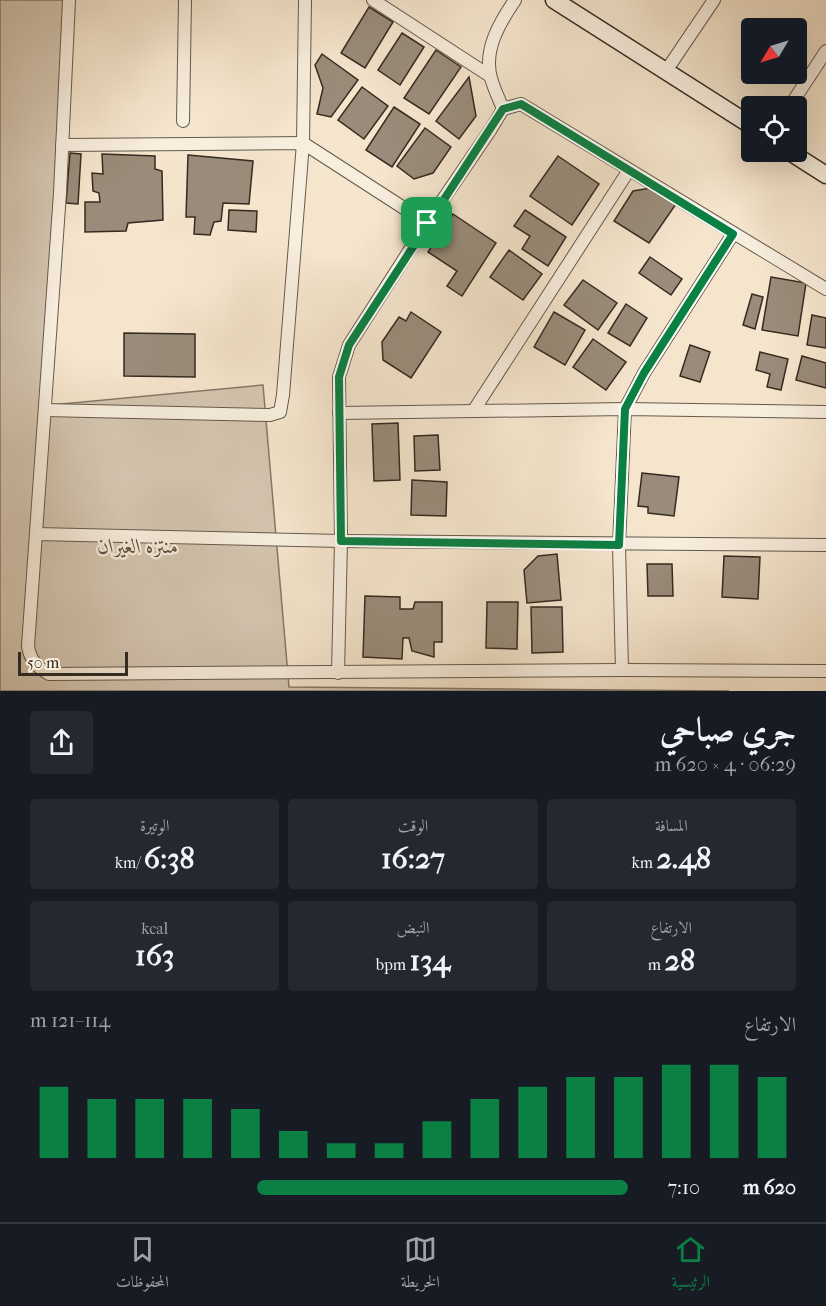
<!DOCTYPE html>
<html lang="ar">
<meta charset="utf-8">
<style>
:root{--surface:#171b24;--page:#242831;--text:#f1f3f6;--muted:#9ea1a6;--line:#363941;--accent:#0b8043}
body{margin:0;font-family:"IM FELL French Canon",Amiri,serif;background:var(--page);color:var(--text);direction:rtl;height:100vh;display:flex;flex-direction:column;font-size:22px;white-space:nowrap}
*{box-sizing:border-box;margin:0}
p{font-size:20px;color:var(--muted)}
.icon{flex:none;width:33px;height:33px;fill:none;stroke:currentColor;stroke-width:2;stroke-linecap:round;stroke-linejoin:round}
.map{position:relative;height:691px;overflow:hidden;direction:ltr}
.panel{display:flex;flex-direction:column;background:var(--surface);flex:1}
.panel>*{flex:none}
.needle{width:39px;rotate:232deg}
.buttons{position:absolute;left:741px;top:18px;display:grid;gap:12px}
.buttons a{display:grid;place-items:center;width:66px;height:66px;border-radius:6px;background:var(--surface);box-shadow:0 6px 24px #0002;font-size:30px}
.scale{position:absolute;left:18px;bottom:15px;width:110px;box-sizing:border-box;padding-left:6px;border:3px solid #352b21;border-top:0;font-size:16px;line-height:21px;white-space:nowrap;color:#352b21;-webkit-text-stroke:4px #f8eede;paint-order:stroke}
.pin{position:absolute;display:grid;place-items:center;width:51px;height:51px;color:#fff;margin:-26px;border-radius:12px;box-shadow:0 3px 9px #0006}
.round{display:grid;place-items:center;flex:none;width:63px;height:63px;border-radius:6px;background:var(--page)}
.summary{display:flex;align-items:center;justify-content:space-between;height:102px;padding:0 30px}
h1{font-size:33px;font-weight:700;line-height:45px}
.metrics{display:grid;grid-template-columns:repeat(3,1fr);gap:9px;height:102px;padding:6px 30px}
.metrics div{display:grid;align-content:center;border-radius:6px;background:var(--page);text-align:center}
.metrics b{font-size:30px;font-weight:700}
.metrics small{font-size:16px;font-weight:400}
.metrics p{font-size:16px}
.chart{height:168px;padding:12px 30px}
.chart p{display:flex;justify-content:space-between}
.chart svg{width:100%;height:108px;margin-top:6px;stroke:var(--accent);stroke-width:6}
ul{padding:0 30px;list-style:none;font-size:20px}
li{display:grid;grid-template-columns:96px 72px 1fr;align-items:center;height:45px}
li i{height:15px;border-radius:8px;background:var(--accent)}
.dock{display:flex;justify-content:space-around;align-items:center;height:84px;border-top:2px solid var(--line);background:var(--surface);font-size:16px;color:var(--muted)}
.dock a{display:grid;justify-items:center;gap:3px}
.dock .selected{color:var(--accent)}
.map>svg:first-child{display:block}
</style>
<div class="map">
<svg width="826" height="691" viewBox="0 0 826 691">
<rect width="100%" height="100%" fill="#f5e5cd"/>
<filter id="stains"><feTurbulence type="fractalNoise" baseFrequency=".00333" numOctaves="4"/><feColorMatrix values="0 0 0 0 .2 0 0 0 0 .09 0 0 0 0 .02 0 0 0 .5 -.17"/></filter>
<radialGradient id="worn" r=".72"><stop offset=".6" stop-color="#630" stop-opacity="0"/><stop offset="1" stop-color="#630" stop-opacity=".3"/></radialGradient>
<polygon fill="#d4c5b0" stroke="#847868" stroke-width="1.5" points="0,0 69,0 51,405 263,385 289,687 729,691 0,691"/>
<g fill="#998c7a" stroke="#352b21" stroke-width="1.5">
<polygon points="369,7 393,22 365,68 341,53"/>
<polygon points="402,33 424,47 400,85 378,70"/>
<polygon points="436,50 461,67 429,114 404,98"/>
<polygon points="322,54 358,80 331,117 317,114 323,88 315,65"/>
<polygon points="469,77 476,116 459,139 436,121"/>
<polygon points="362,87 388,106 364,139 338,120"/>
<polygon points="394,107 420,124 392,167 366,150"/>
<polygon points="425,128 451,147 433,173 414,179 397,166"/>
<polygon points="70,153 81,154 78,204 66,203"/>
<polygon points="102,154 155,156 155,169 162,171 163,220 128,223 126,231 85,232 85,202 100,202 99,193 93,191 92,173 103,174"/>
<polygon points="188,155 253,161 249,204 223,203 221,221 214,222 210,235 194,234 195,217 186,217"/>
<polygon points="558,156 599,184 572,225 530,196"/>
<polygon points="651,188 676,204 649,243 614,221 633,191"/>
<polygon points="229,210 257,211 256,232 228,230"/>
<polygon points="525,210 566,237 548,266 522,249 530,236 514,226"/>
<polygon points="453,214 496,243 462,296 447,286 457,271 428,252"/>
<polygon points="509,250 542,274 523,300 490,277"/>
<polygon points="650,257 682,279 671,295 639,273"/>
<polygon points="771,277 806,283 798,336 762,330"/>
<polygon points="583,280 617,303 598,330 564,305"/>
<polygon points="752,294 763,297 755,329 743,325"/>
<polygon points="626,304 647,318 630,346 608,333"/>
<polygon points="411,312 441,332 411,378 383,360 382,342 399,317 406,321"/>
<polygon points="554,312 585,330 565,365 534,347"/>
<polygon points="812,315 826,318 826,348 807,345"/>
<polygon points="124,333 195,334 195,377 124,376"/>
<polygon points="593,339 626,362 606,390 573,367"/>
<polygon points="690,345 710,352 700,382 680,376"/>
<polygon points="760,352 788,359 781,390 767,387 770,374 756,370"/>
<polygon points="802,356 826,363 826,388 796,380"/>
<polygon points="398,423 400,480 374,481 372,424"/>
<polygon points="438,435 440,470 415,471 414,436"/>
<polygon points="642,473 679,477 674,516 648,513 648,507 638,506"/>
<polygon points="412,480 447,482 446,516 411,515"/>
<polygon points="557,554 561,600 527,603 524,570 538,556"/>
<polygon points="724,556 760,557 758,599 722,597"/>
<polygon points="647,564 672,564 673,596 648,596"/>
<polygon points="365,596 400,597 400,609 413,609 415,602 442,602 442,642 434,642 434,657 412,651 409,638 403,638 402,659 363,657"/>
<polygon points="487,602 518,602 517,649 486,648"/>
<polygon points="531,607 562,607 563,652 532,653"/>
</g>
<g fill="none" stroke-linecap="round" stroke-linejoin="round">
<g stroke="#655a4c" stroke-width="14">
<g id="street">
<path d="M 69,0 L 60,193 L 28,646 C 30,660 37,667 49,674 L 622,670 L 826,671"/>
<polyline points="373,0 490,76"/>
<polyline points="666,71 714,0"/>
<polyline points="790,106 826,51"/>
<path d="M 503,109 C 499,99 494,89 491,78 C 483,50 500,22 515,0"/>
<polyline points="183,121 185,0"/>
<polyline points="62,145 303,143 427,223"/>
<polyline points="45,410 270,415 280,412 283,395 303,143 305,0"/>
<polyline points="474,410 629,170"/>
<polyline points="339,413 625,409 826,412"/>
<polyline points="36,534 341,541 826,545"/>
<polyline points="622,670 619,545 625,409 644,373 733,234"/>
<polyline points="338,673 341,541 339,377 349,345 427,223 491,129 503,109 521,104 826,289"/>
</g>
</g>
<g stroke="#352b21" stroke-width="19">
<g id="secondary">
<polyline points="554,0 752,126"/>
<polyline points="790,152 826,175"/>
</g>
</g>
<use href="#street" stroke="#f8eede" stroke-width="12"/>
<use href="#secondary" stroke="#f8eede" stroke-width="16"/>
</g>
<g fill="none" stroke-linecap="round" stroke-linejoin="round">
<g stroke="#fff" stroke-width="12">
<polygon id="route" points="521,104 733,234 644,373 625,409 619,545 341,541 339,377 349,345 503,109"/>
</g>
<use href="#route" stroke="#0b8043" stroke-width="8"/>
</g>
<g text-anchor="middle" stroke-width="4.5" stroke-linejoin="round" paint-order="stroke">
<g font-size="21" font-style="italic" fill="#5d5245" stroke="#f8eede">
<text x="138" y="553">منتزه الغيران</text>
</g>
</g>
<rect width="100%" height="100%" filter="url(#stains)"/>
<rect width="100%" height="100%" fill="url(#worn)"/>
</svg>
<div class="buttons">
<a><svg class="needle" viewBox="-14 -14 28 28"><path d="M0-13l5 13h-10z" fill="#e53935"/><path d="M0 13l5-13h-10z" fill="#9ea1a6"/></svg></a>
<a><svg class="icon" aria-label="locate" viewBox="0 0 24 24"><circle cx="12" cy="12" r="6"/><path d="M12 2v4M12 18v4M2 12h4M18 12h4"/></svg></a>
</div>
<div class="scale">50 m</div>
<div class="pin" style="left:427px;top:223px;background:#1e9e55"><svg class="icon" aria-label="arrive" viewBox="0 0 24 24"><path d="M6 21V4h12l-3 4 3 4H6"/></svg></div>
</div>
<section class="panel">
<div class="summary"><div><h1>جري صباحي</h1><p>06:29 · 4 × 620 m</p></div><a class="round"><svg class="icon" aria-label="share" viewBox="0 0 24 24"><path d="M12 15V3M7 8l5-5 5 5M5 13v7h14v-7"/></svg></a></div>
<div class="metrics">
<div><p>المسافة</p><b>2.48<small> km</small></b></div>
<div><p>الوقت</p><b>16:27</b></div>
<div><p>الوتيرة</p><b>6:38<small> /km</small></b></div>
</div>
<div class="metrics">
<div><p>الارتفاع</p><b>28<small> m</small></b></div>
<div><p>النبض</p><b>134<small> bpm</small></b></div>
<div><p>kcal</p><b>163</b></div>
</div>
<div class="chart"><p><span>الارتفاع</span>114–121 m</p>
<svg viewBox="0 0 160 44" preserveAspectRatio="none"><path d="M5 44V15M15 44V20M25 44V20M35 44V20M45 44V24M55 44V33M65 44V38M75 44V38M85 44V29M95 44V20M105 44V15M115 44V11M125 44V11M135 44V6M145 44V6M155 44V11"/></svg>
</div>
<ul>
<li><b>620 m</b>7:10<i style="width:62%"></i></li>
</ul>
</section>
<nav class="dock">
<a class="selected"><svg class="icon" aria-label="home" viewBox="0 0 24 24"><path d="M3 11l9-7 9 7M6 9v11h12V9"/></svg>الرئيسية</a>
<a><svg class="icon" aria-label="map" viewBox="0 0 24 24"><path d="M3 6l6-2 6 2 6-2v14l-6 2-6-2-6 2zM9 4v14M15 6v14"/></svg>الخريطة</a>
<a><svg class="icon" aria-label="saved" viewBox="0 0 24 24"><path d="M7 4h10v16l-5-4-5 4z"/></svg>المحفوظات</a>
</nav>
